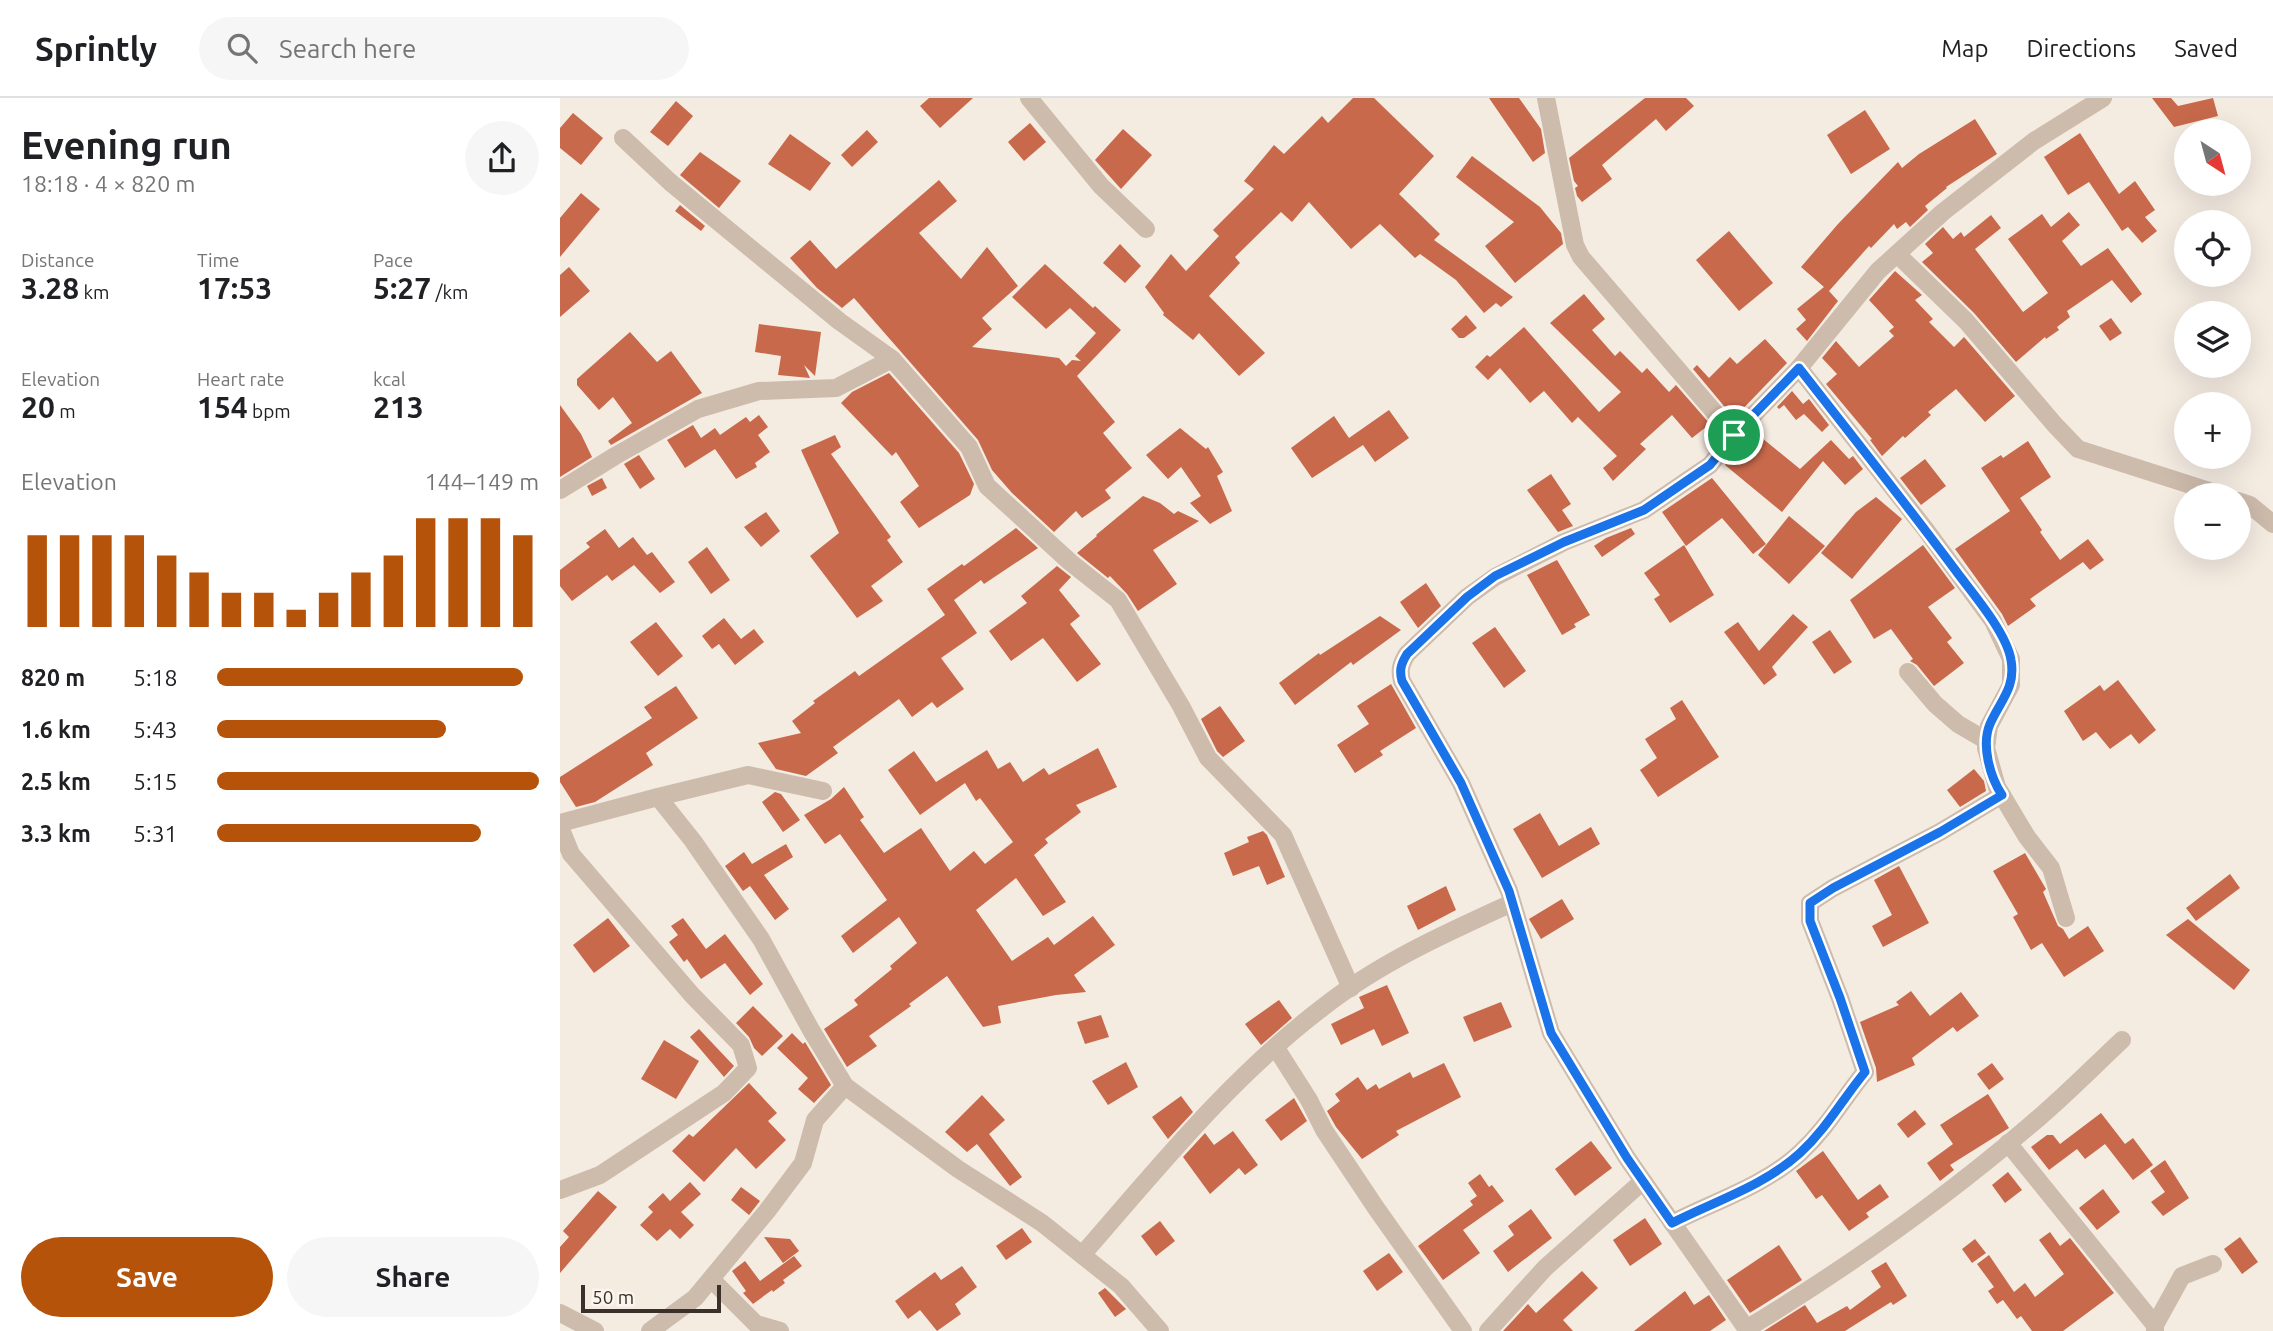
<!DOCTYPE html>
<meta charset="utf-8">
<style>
:root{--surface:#fff;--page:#f6f6f6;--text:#202124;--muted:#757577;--line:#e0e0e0;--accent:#b45309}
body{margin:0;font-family:Ubuntu,sans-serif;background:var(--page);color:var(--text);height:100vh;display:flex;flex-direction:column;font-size:26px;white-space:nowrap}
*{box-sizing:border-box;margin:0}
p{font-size:23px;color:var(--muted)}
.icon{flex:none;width:38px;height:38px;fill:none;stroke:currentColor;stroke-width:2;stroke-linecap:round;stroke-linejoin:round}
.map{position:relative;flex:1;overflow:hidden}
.details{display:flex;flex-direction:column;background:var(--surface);width:560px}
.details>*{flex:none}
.needle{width:46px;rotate:144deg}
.tools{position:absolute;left:1614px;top:21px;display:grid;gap:14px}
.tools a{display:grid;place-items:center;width:77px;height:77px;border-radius:50%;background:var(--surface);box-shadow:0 7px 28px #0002;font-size:35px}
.scale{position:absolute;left:21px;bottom:18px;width:140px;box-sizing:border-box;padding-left:7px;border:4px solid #3b302b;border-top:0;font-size:19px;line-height:24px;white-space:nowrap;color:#3b302b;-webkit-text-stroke:5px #fbf5ee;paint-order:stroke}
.pin{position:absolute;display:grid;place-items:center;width:60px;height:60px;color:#fff;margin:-30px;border:4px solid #fff;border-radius:50%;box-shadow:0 2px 7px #0007}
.round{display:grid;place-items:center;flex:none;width:74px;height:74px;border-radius:37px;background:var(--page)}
.headline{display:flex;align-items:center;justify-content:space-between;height:119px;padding:0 21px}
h1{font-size:38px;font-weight:600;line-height:52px}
.figures{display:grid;grid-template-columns:repeat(3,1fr);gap:10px;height:119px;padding:7px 21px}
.figures div{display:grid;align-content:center}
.figures b{font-size:30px;font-weight:600}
.figures small{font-size:19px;font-weight:400}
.figures p{font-size:19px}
.chart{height:196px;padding:14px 21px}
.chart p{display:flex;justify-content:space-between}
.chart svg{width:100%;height:126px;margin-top:7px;stroke:var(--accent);stroke-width:6}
.primary-button{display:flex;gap:14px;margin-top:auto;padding:14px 21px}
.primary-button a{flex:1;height:80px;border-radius:42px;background:var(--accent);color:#fff;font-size:28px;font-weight:600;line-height:80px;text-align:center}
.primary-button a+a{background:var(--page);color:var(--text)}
ul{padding:0 21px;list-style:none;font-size:23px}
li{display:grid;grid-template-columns:112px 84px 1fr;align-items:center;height:52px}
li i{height:18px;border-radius:9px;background:var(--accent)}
header{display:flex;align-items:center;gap:42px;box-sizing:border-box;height:98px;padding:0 35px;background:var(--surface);border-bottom:2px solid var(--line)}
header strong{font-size:33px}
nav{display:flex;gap:38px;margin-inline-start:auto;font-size:24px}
.search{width:490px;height:63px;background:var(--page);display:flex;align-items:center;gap:18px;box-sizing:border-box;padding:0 24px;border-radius:38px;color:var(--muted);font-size:26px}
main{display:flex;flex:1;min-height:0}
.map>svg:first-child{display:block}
</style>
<header>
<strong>Sprintly</strong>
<div class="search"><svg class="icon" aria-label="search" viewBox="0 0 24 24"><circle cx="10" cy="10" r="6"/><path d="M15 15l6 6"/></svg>Search here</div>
<nav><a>Map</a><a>Directions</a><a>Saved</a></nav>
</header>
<main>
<section class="details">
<div class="headline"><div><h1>Evening run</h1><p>18:18 · 4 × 820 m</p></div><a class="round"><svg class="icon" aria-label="share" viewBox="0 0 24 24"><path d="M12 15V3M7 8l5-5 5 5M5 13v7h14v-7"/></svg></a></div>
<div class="figures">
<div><p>Distance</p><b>3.28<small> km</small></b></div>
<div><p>Time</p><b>17:53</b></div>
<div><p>Pace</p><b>5:27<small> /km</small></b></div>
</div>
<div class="figures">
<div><p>Elevation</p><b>20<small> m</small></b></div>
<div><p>Heart rate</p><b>154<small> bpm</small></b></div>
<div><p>kcal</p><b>213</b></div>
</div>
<div class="chart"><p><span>Elevation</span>144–149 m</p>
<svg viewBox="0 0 160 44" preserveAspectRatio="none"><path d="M5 44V12M15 44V12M25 44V12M35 44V12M45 44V19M55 44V25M65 44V32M75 44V32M85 44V38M95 44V32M105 44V25M115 44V19M125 44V6M135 44V6M145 44V6M155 44V12"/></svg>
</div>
<ul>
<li><b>820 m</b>5:18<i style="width:95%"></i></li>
<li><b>1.6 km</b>5:43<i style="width:71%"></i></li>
<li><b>2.5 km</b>5:15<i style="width:100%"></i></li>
<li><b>3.3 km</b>5:31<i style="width:82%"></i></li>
</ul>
<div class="primary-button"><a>Save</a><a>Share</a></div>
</section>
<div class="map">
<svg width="1713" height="1233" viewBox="0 0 1713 1233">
<rect width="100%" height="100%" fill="#f4ebe1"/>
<g fill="#c8694b">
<polygon points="369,0 413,0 380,30 360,8"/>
<polygon points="793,0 814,0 874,58 839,96 880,136 874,142 953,199 941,209 936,205 924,215 896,182 860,156 855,160 820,126 791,151 749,104 732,124 721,114 675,159 680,165 649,198 705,255 679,278 639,235 633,242 603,217 604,215 585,189 611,156 626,173 659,138 653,132 694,91 684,83 714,47 724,56 762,18 768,25"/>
<polygon points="929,0 959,0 981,31 985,55 973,64"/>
<polygon points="1085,0 1126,0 1134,8 1106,33 1096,21 1042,67 1052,81 1022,104 1017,98 1015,90 1018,88 1014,83 1009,60"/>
<polygon points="1592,0 1611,0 1618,8 1653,0 1658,18 1614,29"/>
<polygon points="116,3 133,18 108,48 90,34"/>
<polygon points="1305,12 1330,51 1291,76 1267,37"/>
<polygon points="13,15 43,40 21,67 0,50 0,30"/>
<polygon points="1415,21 1437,56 1386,89 1387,90 1365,108 1368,112 1350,129 1346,124 1337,131 1334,126 1311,150 1309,148 1269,193 1278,203 1247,243 1236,231 1246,222 1237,211 1264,189 1241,169 1278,126 1338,64 1342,70 1359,56"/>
<polygon points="470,25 486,44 464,63 448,44"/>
<polygon points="563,31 592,57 561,91 535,62"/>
<polygon points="307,32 318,44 292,69 281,57"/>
<polygon points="1520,35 1559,96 1575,83 1595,112 1585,119 1597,133 1582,145 1568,129 1562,133 1529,84 1508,97 1484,59"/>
<polygon points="230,36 271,65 250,93 208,66"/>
<polygon points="140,54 181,83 159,110 120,77"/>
<polygon points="912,58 980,109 1001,135 1003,146 955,185 925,148 954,124 896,79"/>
<polygon points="379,82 397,103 359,135 401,181 427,149 458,188 422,220 432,231 412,249 499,260 506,268 512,262 521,263 515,258 536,235 510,210 486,231 452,199 485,166 533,210 535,208 561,232 517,278 555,324 543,335 572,370 545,392 551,400 522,420 516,413 494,434 452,395 432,372 418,342 294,200 282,210 257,190 230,160 250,142 276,171"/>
<polygon points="21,95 40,111 0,159 0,120"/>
<polygon points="120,107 145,128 141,133 115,113"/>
<polygon points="1509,114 1520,127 1502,143 1521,168 1548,150 1582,196 1571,205 1552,182 1507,213 1510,219 1497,229 1499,232 1486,241 1485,239 1456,264 1414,215 1362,164 1373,155 1365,146 1383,129 1393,141 1401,134 1404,139 1431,117 1441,130 1415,151 1463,214 1488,195 1448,141 1482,116 1491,129"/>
<polygon points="1169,133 1213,185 1179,213 1136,162"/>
<polygon points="560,146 581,168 565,185 543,165"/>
<polygon points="9,169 30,193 0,219 0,177"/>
<polygon points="1335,173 1362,197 1355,202 1373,221 1369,224 1394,249 1404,239 1455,298 1425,324 1396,291 1368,314 1371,317 1345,340 1343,338 1322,358 1310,342 1312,341 1266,286 1277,276 1262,260 1276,243 1299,269 1334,238 1329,233 1334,229 1309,202"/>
<polygon points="1024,196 1045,221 1032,232 1055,258 1060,253 1082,275 1087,270 1109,294 1116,287 1150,326 1132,340 1112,317 1080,346 1086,351 1053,383 1043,370 1057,358 1018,319 1012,325 984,293 970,305 940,270 928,282 915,269 927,257 930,259 964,229 1039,314 1061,294 990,225"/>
<polygon points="906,217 917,230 904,240 899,240 891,231"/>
<polygon points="1551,220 1562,235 1550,243 1539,228"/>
<polygon points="199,226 261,234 255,278 244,267 250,280 218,277 221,258 195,254"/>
<polygon points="70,234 97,264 111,253 142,295 51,347 48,343 72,325 53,299 39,312 17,287 17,281"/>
<polygon points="1205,241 1227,265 1174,320 1133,271 1137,267 1149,280 1170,259 1177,266"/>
<polygon points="329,275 399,355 414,386 410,397 359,430 340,404 359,388 336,354 332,358 281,305 292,294"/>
<polygon points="1232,293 1243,306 1249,301 1269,327 1262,334 1244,316 1236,322 1224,307 1219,311 1217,309"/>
<polygon points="0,307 21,336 32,359 0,379"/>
<polygon points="829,312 849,340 815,364 803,347 752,380 731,350 774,318 789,340"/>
<polygon points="199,317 208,329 198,337 210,354 195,365 197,369 176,381 155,351 125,370 107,342 133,327 141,340 155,330 160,337 186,319 190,324"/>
<polygon points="620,330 646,351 648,349 663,374 657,378 672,413 650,426 630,405 641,398 621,369 608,381 586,357"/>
<polygon points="275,337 281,349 271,356 331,439 327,442 343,464 311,488 323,503 297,520 250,458 279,435 241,352"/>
<polygon points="1202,340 1240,371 1271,342 1289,361 1293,358 1303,371 1285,387 1263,363 1222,414 1165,367 1178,350 1181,354"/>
<polygon points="1468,343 1491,379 1460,400 1482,432 1480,434 1500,462 1528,441 1544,462 1530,472 1523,464 1470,501 1476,508 1448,528 1442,516 1395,451 1450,413 1421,370 1441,357 1443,360"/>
<polygon points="79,357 95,381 80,391 64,366"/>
<polygon points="1365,361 1386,388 1361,407 1340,380"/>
<polygon points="991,376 1011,406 1002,412 1013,428 998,434 967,392"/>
<polygon points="42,380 47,390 32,398 27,388"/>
<polygon points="1152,380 1206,446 1193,456 1162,420 1126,448 1102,414"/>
<polygon points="583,398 600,405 614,416 618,413 639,423 593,452 617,486 578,513 567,496 550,478 548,480 517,455 537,438 536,437"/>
<polygon points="1316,399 1342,421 1292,481 1261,455 1296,414"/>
<polygon points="206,414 220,433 201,449 184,429"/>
<polygon points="1229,418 1265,448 1229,486 1198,457"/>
<polygon points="456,430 478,450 424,486 421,482 394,502 417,535 381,560 404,591 377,610 372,604 352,619 339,601 273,649 278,655 246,678 216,671 198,645 241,635 232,623 255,605 253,603 295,573 299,578 385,517 367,491 402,466 404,468"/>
<polygon points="1071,430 1075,436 1042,459 1034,448 1046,440"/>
<polygon points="45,431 59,450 73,439 87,457 92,454 115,484 100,495 74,467 52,483 47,477 12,503 0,488 0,472 30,449 26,445"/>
<polygon points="1124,447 1154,497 1110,525 1094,501 1100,497 1084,475"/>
<polygon points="1363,447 1395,490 1368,509 1392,540 1387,544 1404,565 1374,588 1357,567 1350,563 1353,561 1331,531 1314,541 1290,502"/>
<polygon points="147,449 170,482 151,496 128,464"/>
<polygon points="997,462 1030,517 1014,526 1016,529 1002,537 967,477"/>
<polygon points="497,468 511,479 499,492 520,518 510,526 541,566 517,584 483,540 451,563 429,533 467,505 461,498"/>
<polygon points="866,485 881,508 858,530 840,504"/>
<polygon points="1233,516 1248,529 1212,569 1217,577 1204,587 1164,534 1178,524 1199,553"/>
<polygon points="820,518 841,532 793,567 791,564 735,607 719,585 759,555 760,557"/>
<polygon points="164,520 181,541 194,531 204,544 175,567 159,546 152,551 142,538"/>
<polygon points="96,524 123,558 98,578 70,544"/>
<polygon points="935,529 966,573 944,590 912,545"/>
<polygon points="1270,532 1292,564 1274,576 1252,544"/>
<polygon points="1558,582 1596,632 1579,646 1571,636 1550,651 1536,634 1523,643 1504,613 1540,587 1544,593"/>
<polygon points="831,586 856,630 820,653 823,657 795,675 777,647 809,626 797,608"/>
<polygon points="116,588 138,620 86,655 93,667 35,704 16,709 0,684 0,679 92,620 84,609"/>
<polygon points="1122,602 1159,659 1098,699 1080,672 1097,660 1085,641 1116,621 1110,610"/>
<polygon points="660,608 685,643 663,659 657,653 641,621"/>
<polygon points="538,650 557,689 516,707 521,714 485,741 488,745 474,757 506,804 483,818 456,780 416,812 452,863 488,839 494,847 533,818 555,847 514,877 526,894 496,897 438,908 441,925 423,929 387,878 349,906 351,908 309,938 317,948 287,969 264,931 298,907 294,902 332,871 330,868 357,845 339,819 293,855 281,838 327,802 280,736 265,746 244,717 271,701 284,689 304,719 300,722 324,755 361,730 390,773 414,753 425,766 453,744 420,700 416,703 405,685 360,717 328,672 354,653 376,684 427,652 438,671 450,664 463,684 484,670 489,677"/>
<polygon points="1414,671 1424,683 1426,693 1400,709 1387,692"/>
<polygon points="215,694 221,696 240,722 223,734 202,704"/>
<polygon points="980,715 999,748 1031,729 1040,746 982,780 953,731"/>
<polygon points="703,733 707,737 725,779 707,787 699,768 673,778 664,755 689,744 687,739"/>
<polygon points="226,746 233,759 204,777 229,811 215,822 190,788 183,793 165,768 184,754 192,766"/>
<polygon points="1465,755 1486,791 1483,794 1498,828 1503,831 1509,841 1528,828 1544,853 1504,879 1482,845 1471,852 1453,819 1458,816 1433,773"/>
<polygon points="1339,768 1369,825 1323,849 1312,828 1332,817 1314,782"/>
<polygon points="1670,776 1680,790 1636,823 1626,810"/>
<polygon points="886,788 896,812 858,832 847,808"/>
<polygon points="1002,801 1014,821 981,841 969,821"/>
<polygon points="48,820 70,848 34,875 13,847"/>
<polygon points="123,820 146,851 165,836 203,886 190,897 165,865 141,881 127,861 124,864 109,844 118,837 111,828"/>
<polygon points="1628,821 1690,872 1674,892 1606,837"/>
<polygon points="827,887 849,935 822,948 814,931 781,947 771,926 804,910 799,899"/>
<polygon points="1351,893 1370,918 1401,894 1419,918 1397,934 1393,929 1352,960 1355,967 1317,984 1316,970 1300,924 1339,907 1336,904"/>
<polygon points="719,902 732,920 701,947 685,926"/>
<polygon points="941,904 952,929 914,944 903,919"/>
<polygon points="193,908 223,938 202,958 194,950 189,939 176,925"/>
<polygon points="541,917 549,939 525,946 517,924"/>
<polygon points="139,931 174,968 164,979 130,939"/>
<polygon points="232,935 243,946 245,944 271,987 254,1005 238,991 248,980 217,950"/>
<polygon points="104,942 139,963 116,1001 81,981"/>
<polygon points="566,964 578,989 548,1007 532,983"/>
<polygon points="884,965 901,999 836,1033 839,1037 802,1061 776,1029 767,1013 780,1003 775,996 798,979 807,992 816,986 819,991 850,974 853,980"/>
<polygon points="1432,965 1444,981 1429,992 1417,976"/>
<polygon points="189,985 217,1015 208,1023 226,1042 196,1071 176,1050 144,1084 112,1053 129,1036 133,1039"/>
<polygon points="1428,996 1449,1030 1390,1067 1394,1072 1380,1083 1367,1065 1393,1046 1380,1027"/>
<polygon points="422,997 445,1022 429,1036 462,1079 450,1088 417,1046 407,1054 385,1034"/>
<polygon points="621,998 633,1014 608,1041 592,1019"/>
<polygon points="734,1000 747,1023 721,1043 705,1022"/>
<polygon points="1355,1012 1366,1026 1348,1040 1337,1026"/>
<polygon points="1541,1015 1565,1046 1573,1040 1593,1067 1573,1082 1545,1046 1525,1061 1517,1051 1489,1072 1471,1049 1487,1037 1493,1037 1500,1046"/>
<polygon points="673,1033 698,1067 685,1077 679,1070 650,1096 623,1059 645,1035 654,1047"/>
<polygon points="1031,1043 1052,1070 1015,1098 995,1071"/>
<polygon points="1263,1053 1298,1102 1320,1086 1329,1099 1306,1115 1309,1119 1289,1133 1262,1097 1256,1101 1236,1073"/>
<polygon points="1605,1062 1629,1100 1603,1118 1591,1104 1605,1094 1590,1073"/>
<polygon points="1448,1074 1462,1092 1445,1105 1432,1087"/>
<polygon points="920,1076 929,1089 932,1087 944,1103 903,1132 920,1155 883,1182 858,1148 913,1107 910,1103 917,1098 908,1085"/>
<polygon points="130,1084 141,1096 121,1114 134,1127 120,1141 110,1131 97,1143 80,1127 93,1114 88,1109 103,1095 110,1103"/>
<polygon points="181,1089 200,1103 189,1117 171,1102"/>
<polygon points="1543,1091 1560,1114 1537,1132 1519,1110"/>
<polygon points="38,1093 57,1109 0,1175 0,1149 9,1139 3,1133"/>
<polygon points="971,1111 992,1140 948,1174 933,1153 954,1137 948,1128"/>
<polygon points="1085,1120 1102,1146 1070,1168 1053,1142"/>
<polygon points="600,1123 615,1143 596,1158 581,1138"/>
<polygon points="462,1130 472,1144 446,1162 436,1148"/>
<polygon points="1490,1134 1500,1148 1510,1140 1554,1195 1503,1233 1472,1233 1461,1218 1457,1221 1443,1202 1437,1206 1428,1193 1434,1189 1417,1166 1429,1157 1454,1194 1465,1185 1475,1199 1504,1176 1479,1142"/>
<polygon points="204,1139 230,1141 239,1153 223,1165"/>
<polygon points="1680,1139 1698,1164 1682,1176 1664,1151"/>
<polygon points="1415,1141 1426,1155 1412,1165 1402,1151"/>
<polygon points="1219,1147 1242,1182 1190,1215 1167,1182"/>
<polygon points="829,1155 843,1174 817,1193 803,1173"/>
<polygon points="234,1158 242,1168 223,1182 225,1185 213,1194 212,1192 193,1206 183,1195 186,1193 172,1173 185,1163 200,1183"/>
<polygon points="1326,1164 1347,1198 1333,1207 1331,1204 1285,1233 1204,1233 1245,1207 1257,1225 1287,1208 1290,1212 1321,1189 1311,1173"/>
<polygon points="402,1168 417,1189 395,1206 401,1216 377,1233 360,1212 348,1221 335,1203 375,1174 381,1182"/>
<polygon points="1022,1173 1038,1190 1003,1222 1013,1233 943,1233 968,1206 976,1215"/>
<polygon points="545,1190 566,1211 555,1219 538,1195"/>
<polygon points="1125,1193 1134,1207 1149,1197 1166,1222 1150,1233 1074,1233"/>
</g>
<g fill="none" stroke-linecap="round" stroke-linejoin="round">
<g stroke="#cdbbac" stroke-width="18">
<polyline points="469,0 541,88 586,131"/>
<polyline points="986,0 1015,147 1021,159 1174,337"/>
<polyline points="63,40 110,84 279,223 332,261 409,349 427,388 510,464 558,502 621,608 648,660 723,737 791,890"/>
<polyline points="1337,156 1406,223 1495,327 1518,351 1662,397"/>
<polyline points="1239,270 1366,432 1433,523 1451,561 1451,587 1429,628 1426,650 1437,689 1467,739 1491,770 1506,820"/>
<polyline points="0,392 55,358 138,311 199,293 276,290 332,261"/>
<polyline points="1678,403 1690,407 1713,426"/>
<polyline points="1348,574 1375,606 1398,626 1427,643"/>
<polyline points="98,699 188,677 263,693"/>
<polyline points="0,725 98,699 133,743 201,841 251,932 285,988 398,1071 482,1125 522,1157 561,1188 600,1233"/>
<polyline points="0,729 11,756 132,897 181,947 188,970 164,995 40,1077 0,1092"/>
<polyline points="716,950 749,1002 764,1032 816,1110 903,1233"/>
<polyline points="1448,1045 1595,1227"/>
<path d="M 1112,1125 C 1155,1103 1204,1088 1240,1055 C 1268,1029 1282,1002 1305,974 L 1280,900 L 1250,823 L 1250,805 L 1273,790 L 1380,734 L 1442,697"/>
<path d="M 522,1157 C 598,1070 670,980 762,910 C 819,865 886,835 952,805"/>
<polyline points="151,1181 196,1226 220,1233"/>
<polyline points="0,1215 35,1233"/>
<path d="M 1186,1231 C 1285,1171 1380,1104 1468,1029 C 1501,1002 1531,971 1562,942"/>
<polyline points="90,1233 135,1200 207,1113 243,1065 255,1022 285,988"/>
<polyline points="928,1233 985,1170 1083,1083"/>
<path d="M 1188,1233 L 1067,1060 L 991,935 L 949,793 L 901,685 L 842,583 C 839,572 841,566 847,556 L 907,499 L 935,479 L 1004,444 L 1084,412 L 1150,367 L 1174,337 L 1239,270 L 1318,173 L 1383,114 L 1474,43 L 1543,0"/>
<polyline points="1595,1233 1595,1227 1622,1178 1653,1166"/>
</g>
</g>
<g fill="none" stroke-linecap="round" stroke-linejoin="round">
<g stroke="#fff" stroke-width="14">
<path id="route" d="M 1239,270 C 1293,339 1347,407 1399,477 C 1415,498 1447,536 1451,562 C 1456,590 1440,603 1430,626 C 1421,647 1430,679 1442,697 L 1380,734 L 1273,790 L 1250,805 L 1250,823 L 1280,900 L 1305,974 C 1282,1002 1267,1030 1240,1055 C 1204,1088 1155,1103 1112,1125 L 1067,1060 L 991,935 L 949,793 L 901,685 L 842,583 C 839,572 841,566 847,556 L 907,499 L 935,478 L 1004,444 L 1084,412 L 1150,367 L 1174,337 Z"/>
</g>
<use href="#route" stroke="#1a73e8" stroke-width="9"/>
</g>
</svg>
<div class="tools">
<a><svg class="needle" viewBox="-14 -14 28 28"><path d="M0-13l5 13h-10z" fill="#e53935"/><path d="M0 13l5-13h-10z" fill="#757577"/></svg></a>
<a><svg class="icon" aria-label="locate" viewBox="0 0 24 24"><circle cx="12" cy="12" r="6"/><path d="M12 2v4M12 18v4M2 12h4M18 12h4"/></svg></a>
<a><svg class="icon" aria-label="layers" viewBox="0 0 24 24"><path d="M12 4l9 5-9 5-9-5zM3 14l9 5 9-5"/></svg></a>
<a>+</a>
<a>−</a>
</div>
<div class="scale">50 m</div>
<div class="pin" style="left:1174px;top:337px;background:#1e9e55"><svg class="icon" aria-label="arrive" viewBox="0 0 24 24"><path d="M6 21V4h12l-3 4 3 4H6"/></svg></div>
</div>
</main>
